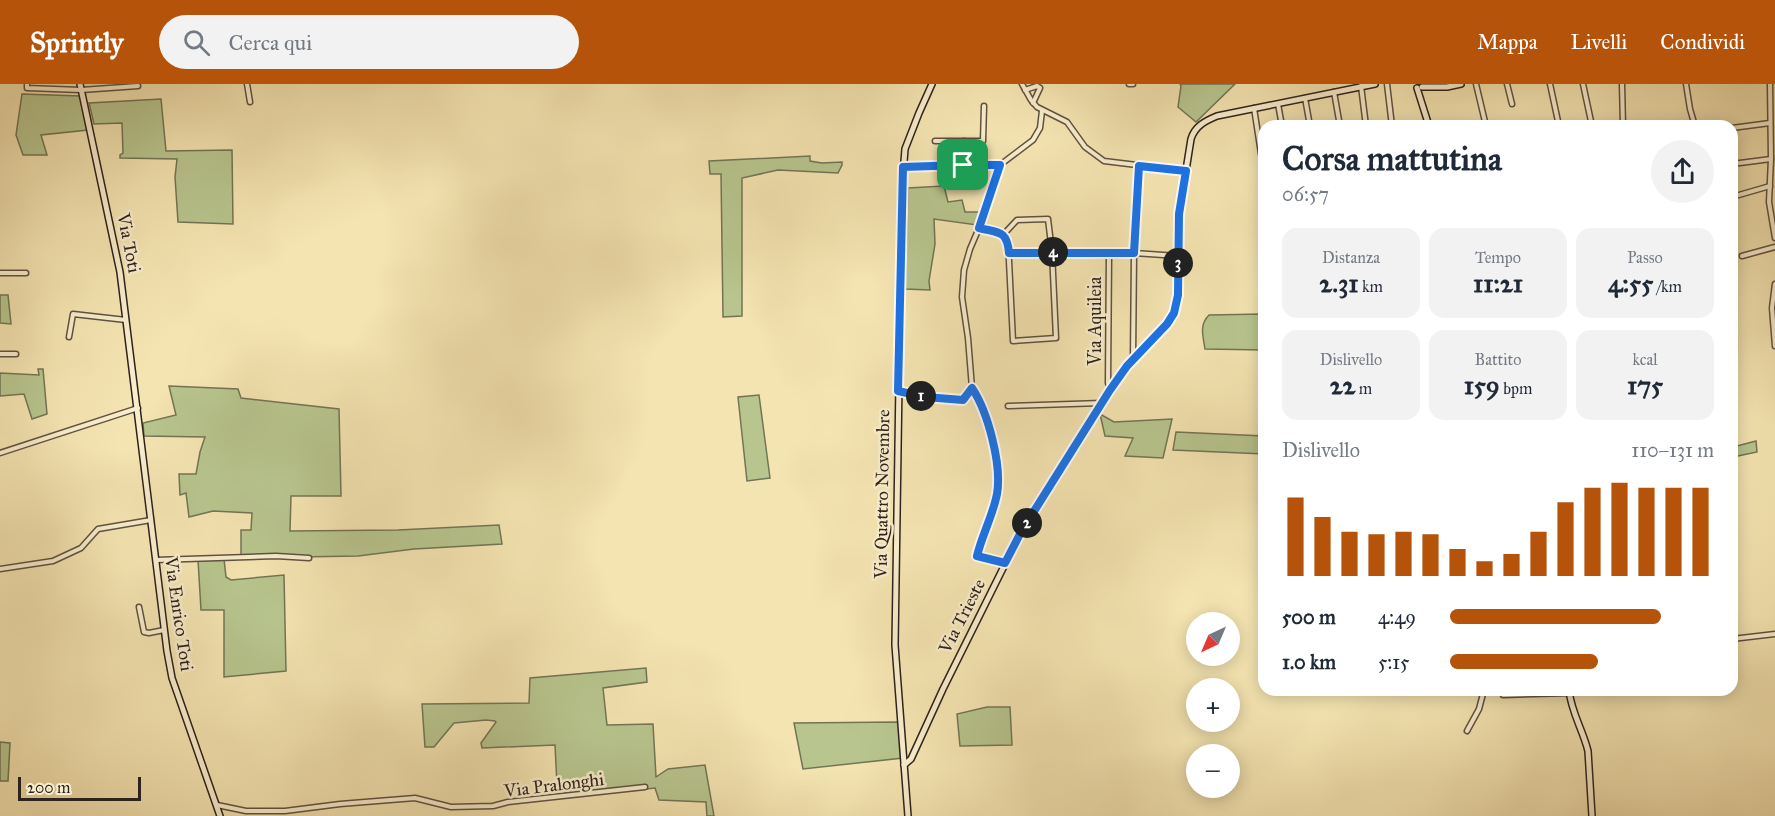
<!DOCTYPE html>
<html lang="it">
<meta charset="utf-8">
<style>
:root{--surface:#fff;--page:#f2f2f3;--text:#1f2937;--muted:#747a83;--accent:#b45309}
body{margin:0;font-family:"IM FELL Great Primer",serif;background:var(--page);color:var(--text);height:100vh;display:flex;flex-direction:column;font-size:22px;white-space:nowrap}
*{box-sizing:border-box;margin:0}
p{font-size:20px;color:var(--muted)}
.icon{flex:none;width:33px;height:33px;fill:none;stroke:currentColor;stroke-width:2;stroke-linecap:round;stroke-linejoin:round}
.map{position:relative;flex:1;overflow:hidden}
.drawer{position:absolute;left:1258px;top:36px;width:480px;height:576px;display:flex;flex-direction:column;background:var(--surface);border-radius:18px;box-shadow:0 3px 15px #0003}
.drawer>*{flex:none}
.needle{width:39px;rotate:224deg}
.fabs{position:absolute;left:1186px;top:528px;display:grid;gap:12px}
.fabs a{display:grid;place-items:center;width:54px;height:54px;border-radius:50%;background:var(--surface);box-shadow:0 3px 15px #0003;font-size:30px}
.scale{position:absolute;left:18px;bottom:15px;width:123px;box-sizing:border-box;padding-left:6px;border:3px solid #2e221c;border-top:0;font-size:16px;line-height:21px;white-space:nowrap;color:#2e221c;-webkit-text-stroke:4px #f8edcc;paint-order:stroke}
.pin{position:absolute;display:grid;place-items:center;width:51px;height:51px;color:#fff;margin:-26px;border-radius:12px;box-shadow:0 3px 9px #0006}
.km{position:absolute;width:30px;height:30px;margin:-15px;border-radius:50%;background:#222;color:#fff;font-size:16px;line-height:30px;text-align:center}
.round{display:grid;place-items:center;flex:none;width:63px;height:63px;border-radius:32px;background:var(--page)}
.overview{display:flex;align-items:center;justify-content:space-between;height:102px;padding:0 24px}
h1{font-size:33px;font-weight:700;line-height:45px}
.metrics{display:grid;grid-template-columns:repeat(3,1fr);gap:9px;height:102px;padding:6px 24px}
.metrics div{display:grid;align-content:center;border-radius:15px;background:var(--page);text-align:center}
.metrics b{font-size:26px;font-weight:700}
.metrics small{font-size:16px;font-weight:400}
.metrics p{font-size:16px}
.chart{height:168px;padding:12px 24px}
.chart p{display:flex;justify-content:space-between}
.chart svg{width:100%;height:108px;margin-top:6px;stroke:var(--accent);stroke-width:6}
ul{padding:0 24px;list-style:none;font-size:20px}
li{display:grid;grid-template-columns:96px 72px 1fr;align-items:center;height:45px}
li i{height:15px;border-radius:8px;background:var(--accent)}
header{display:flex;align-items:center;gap:36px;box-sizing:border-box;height:84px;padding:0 30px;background:var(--accent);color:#fff}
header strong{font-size:28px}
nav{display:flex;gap:33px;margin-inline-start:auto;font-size:21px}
.search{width:420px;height:54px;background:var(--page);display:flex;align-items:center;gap:15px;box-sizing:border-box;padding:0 21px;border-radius:33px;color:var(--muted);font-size:22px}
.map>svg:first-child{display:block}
</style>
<header>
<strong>Sprintly</strong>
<div class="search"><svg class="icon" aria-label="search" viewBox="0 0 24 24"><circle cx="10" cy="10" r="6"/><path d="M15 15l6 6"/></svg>Cerca qui</div>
<nav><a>Mappa</a><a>Livelli</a><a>Condividi</a></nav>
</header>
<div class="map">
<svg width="1775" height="732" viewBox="0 0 1775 732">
<rect width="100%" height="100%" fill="#f4e4b1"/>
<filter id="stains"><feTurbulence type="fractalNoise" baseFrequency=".00333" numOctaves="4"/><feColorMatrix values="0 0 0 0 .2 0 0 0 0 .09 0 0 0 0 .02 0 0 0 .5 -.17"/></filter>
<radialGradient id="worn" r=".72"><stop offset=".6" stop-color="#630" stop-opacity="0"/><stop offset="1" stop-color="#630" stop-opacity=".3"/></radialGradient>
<g fill="#b8c58e" stroke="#737455" stroke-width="1.5">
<polygon points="1180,0 1235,0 1196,38 1178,23 1181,2"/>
<polygon points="22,10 80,12 88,46 41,51 47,71 23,71 16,51"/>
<polygon points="161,15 166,67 232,66 233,140 178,138 175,93 177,75 120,74 120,71 123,69 122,39 94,40 89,19"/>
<polygon points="810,72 810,77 822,79 842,78 842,81 838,89 778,86 742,94 742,232 723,233 721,90 710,90 709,77"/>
<polygon points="944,102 948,118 962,116 965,128 983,128 977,141 934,135 935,160 929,197 930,206 905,205 908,104"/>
<polygon points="0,211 8,211 11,240 0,239"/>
<path d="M 1264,230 L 1264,266 L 1205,265 C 1203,252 1199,241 1209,231 Z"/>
<polygon points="38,285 43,285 47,330 32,335 24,310 0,312 0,289 39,291"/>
<polygon points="169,302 238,305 241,314 339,325 341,412 291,412 290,447 398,446 499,441 502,460 414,465 358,472 241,474 241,446 251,446 252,429 213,427 189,433 186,409 180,411 179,390 196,390 200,368 205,353 144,352 143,339 176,331"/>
<polygon points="759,311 770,394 747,397 738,313"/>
<polygon points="1100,330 1114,338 1172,335 1163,374 1125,372 1133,354 1105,352"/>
<polygon points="1176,348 1264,352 1264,370 1173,366"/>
<polygon points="1756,357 1757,368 1733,373 1733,363"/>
<polygon points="224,475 226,493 231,496 284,491 286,587 224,593 224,526 201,526 198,476"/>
<polygon points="646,584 647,598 603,604 607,641 653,640 656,693 668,685 705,681 714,732 707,732 706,718 659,716 655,704 556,715 557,701 555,661 482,664 481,659 496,638 495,637 486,636 454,639 434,663 425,663 422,620 529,619 530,594"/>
<polygon points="987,623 1010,623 1012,661 960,662 957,630"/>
<polygon points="899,638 903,674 803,685 794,639"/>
<polygon points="0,658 10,659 8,697 0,697"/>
</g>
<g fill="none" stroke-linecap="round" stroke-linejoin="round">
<g stroke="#605241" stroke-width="7">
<g id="street">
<polyline points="27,0 27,4 81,6 138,2"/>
<polyline points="247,0 250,18"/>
<polyline points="1022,0 1031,16 1037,23 1067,38 1085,63 1104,77 1186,87"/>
<polyline points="1129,0 1133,0"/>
<polyline points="1387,0 1392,42"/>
<polyline points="1476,0 1486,42"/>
<polyline points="1507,0 1512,20"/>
<polyline points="1550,0 1559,42"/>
<polyline points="1583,0 1592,42"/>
<polyline points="1622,0 1623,42"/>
<polyline points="1686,0 1690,25 1695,42"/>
<polyline points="1770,0 1771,75 1769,118 1775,154"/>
<polyline points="1361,2 1366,42"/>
<polyline points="1025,6 1037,2 1040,4 1033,19"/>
<polyline points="1334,8 1340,42"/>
<polyline points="1305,14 1310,42"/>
<polyline points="1278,20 1282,42"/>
<polyline points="1254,24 1262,76"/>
<polyline points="1732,44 1770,39"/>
<polyline points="935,57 964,57"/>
<polyline points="1732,80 1771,75"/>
<polyline points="963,81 964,57 983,57 984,22"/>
<polyline points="904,83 1000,81"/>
<polyline points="1732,113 1770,102"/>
<polyline points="979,144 1001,150 1008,157 1013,257 1056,254 1052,168 1048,135 1017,136 1003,151"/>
<polyline points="1009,169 1134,169 1178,172"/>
<polyline points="1109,169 1108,299 1110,306"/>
<polyline points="1742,172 1775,163"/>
<polyline points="0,189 26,189"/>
<polyline points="1775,200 1772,224 1775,262"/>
<polyline points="69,253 73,230 126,236"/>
<polyline points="0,270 16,270"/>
<polyline points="1133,275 1134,169 1139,82"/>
<path d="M 972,304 C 989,329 1003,385 996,415 C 991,434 982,452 977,472 L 1006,479"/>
<polyline points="898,307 925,313 963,316 972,304 968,254 962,213 964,186 970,165 979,144 1000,81 1033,56 1040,44 1042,27"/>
<polyline points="1008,322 1102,319"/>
<polyline points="0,369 138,324"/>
<polyline points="156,476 276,472 309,474"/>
<polyline points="0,485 53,477 81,464 98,445 151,436"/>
<polyline points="139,523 144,548 149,549 164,546"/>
<polyline points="1732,555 1775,550"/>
<polyline points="1503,611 1569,609"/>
<polyline points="1467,647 1479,625 1484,606"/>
<polyline points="217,721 246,727 285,727 340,720 415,714 451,723 493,722 508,718 645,703"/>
</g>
</g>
<g stroke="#2e221c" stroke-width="8">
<g id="secondary">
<polyline points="80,0 120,188 167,567 172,594 220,732"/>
<polyline points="1422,3 1447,3 1461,0"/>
<polyline points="1417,4 1429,42"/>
<path d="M 1569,606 C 1571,628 1583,646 1588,667 L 1592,732"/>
<path d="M 904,681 L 911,675 L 943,605 L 1021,448 L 1127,282 L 1167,240 L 1174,229 L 1178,211 L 1179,130 L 1191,55 C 1195,42 1205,37 1217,32 L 1375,0"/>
<polyline points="908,732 895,561 902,103 905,65 919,29 932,0"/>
</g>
</g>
<use href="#street" stroke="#f8edcc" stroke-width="4"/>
<use href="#secondary" stroke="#f8edcc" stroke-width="5"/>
</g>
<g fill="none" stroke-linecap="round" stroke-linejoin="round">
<g stroke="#fff" stroke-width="12">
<path id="route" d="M 963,81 L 1000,81 L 979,144 C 999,149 1007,146 1009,169 L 1134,169 L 1139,82 L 1186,87 L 1179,130 L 1178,211 L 1174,229 L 1167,240 L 1127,282 L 1110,306 L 1021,448 L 1005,479 L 977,472 C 982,451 993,431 997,410 C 1002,381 988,328 972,304 L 963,316 L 925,313 L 898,307 L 903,83 Z"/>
</g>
<use href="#route" stroke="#1a73e8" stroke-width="8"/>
</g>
<g text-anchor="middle" stroke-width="5" stroke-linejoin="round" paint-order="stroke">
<g font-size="18" fill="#2e221c" stroke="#f8edcc">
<text transform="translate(129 159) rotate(79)" y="6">Via Toti</text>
<text transform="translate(1095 237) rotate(-90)" y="6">Via Aquileia</text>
<text transform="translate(882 410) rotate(-89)" y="6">Via Quattro Novembre</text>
<text transform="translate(179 530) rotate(82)" y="6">Via Enrico Toti</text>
<text transform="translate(962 532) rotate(-63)" y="6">Via Trieste</text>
<text transform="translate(554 701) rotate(-7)" y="6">Via Pralonghi</text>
</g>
</g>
<rect width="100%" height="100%" filter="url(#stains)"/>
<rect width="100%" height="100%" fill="url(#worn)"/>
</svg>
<div class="fabs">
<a><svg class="needle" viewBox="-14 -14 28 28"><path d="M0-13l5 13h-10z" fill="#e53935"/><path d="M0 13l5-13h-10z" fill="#747a83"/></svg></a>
<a>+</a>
<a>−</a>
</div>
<div class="scale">200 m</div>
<div class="pin" style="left:963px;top:81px;background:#1e9e55"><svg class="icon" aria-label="arrive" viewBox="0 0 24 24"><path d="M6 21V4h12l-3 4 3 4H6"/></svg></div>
<b class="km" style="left:921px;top:312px">1</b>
<b class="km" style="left:1027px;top:439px">2</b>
<b class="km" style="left:1178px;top:179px">3</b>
<b class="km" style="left:1053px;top:168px">4</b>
<section class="drawer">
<div class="overview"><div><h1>Corsa mattutina</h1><p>06:57</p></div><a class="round"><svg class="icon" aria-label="share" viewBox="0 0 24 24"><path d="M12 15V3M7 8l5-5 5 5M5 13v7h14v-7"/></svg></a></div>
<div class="metrics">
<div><p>Distanza</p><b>2.31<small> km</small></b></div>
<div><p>Tempo</p><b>11:21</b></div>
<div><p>Passo</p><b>4:55<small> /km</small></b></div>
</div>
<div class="metrics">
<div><p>Dislivello</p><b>22<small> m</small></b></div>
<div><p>Battito</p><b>159<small> bpm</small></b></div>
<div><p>kcal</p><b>175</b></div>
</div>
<div class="chart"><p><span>Dislivello</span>110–131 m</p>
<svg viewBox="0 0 160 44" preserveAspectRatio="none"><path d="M5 44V12M15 44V20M25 44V26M35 44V27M45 44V26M55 44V27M65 44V33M75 44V38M85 44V35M95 44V26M105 44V14M115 44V8M125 44V6M135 44V8M145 44V8M155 44V8"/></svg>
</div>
<ul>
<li><b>500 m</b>4:49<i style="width:80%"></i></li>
<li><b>1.0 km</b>5:15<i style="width:56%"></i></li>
</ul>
</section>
</div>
